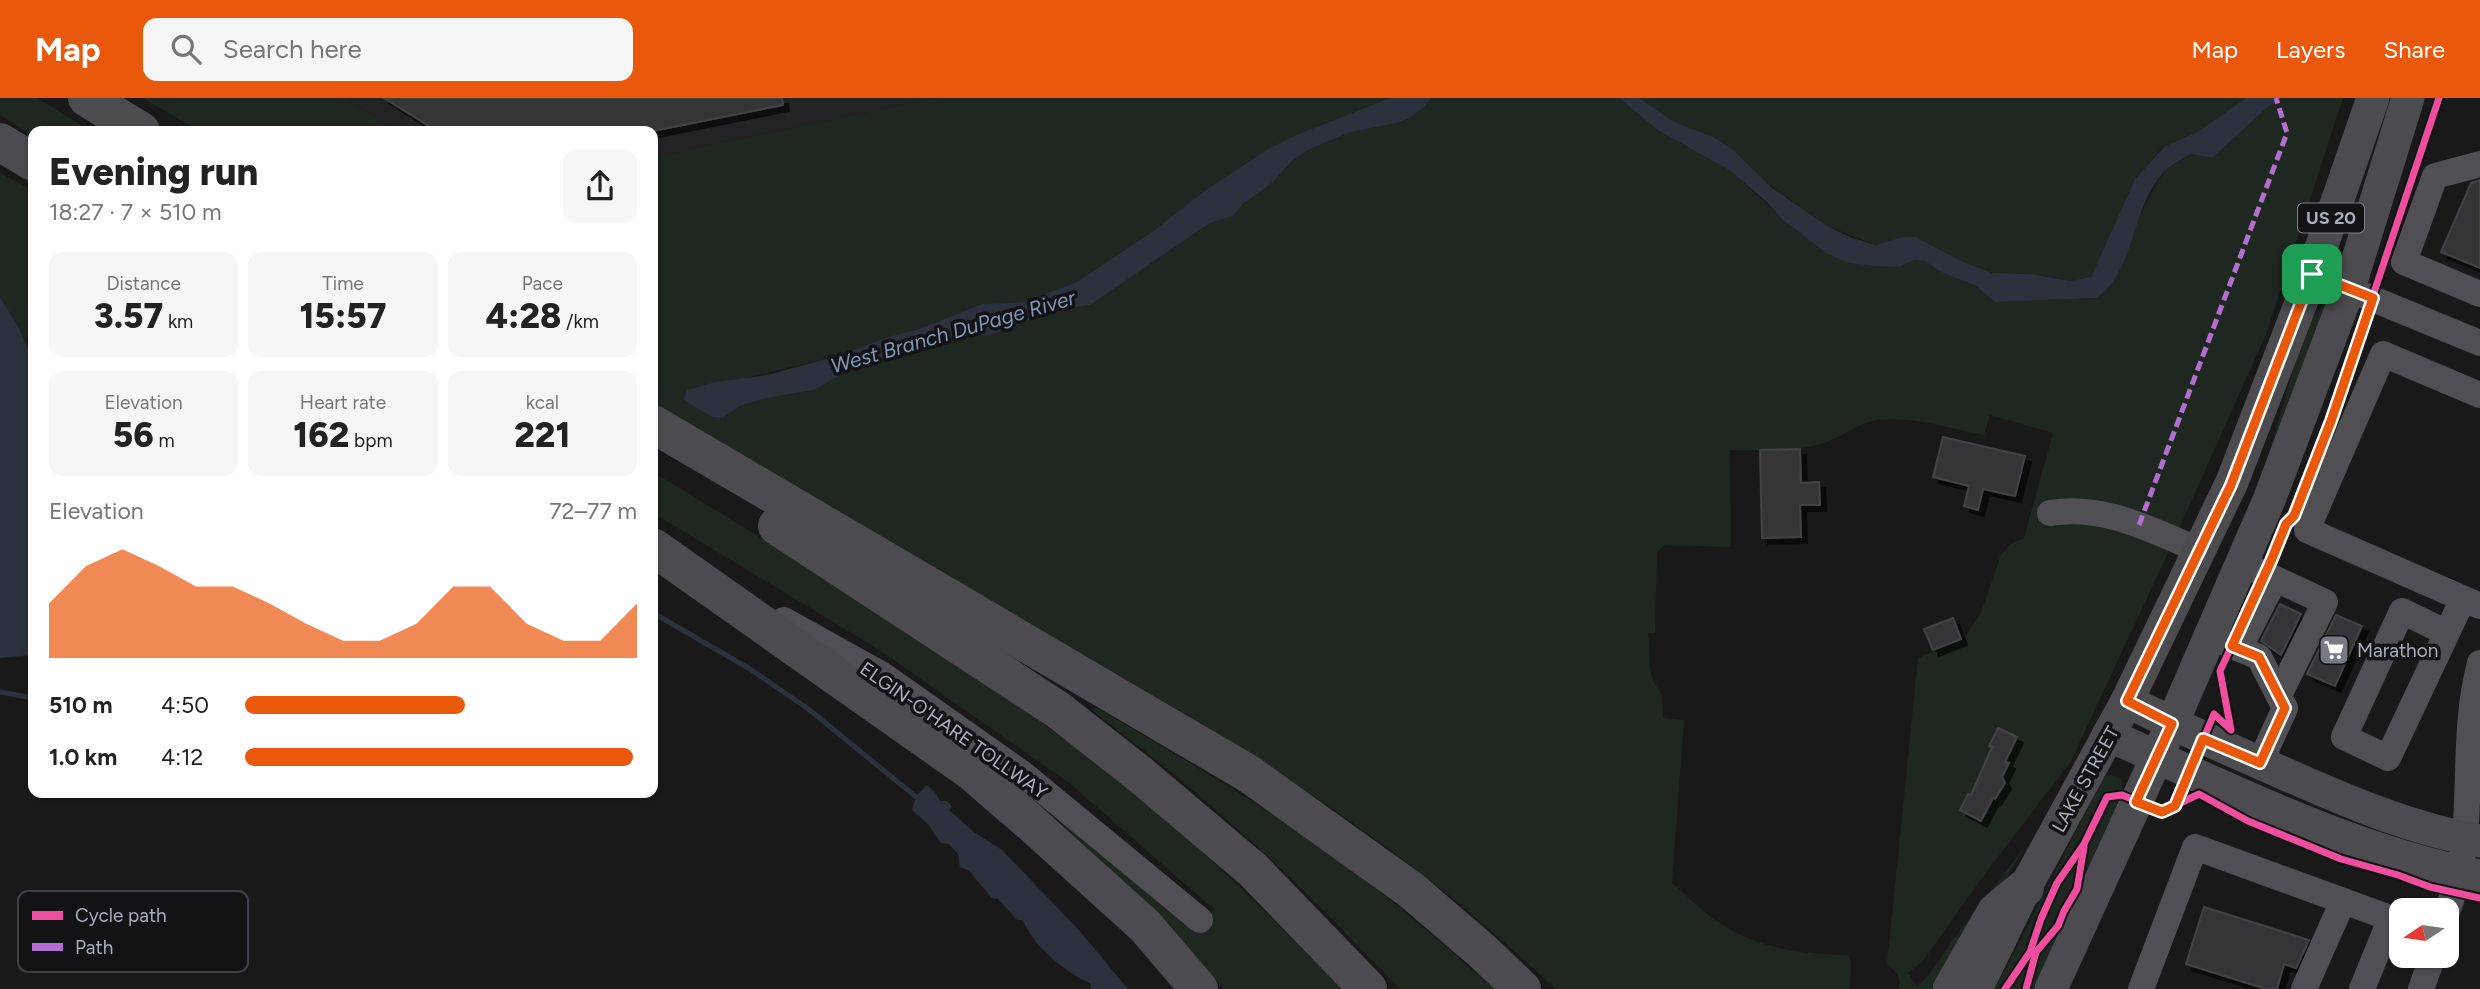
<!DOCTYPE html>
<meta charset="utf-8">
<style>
:root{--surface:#fff;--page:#f6f6f6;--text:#222;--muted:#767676;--accent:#ea580c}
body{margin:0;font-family:Figtree,sans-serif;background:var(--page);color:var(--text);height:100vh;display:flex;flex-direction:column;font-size:26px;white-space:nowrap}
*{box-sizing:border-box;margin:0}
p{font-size:23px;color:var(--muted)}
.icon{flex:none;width:38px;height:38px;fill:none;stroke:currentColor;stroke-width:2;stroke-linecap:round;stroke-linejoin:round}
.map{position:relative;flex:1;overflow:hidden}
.drawer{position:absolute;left:28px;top:28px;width:630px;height:672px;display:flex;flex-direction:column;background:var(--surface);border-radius:14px;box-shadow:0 2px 5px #0004}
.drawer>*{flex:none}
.needle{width:46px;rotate:257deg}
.controls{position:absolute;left:2389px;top:800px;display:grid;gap:14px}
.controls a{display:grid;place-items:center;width:70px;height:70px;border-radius:14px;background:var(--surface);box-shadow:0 2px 5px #0004;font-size:35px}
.pin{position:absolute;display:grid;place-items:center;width:60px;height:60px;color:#fff;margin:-30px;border-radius:14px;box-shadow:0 4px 10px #0006}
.round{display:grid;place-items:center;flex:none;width:74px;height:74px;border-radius:14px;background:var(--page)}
.headline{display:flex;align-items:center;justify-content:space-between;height:119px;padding:0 21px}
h1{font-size:38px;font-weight:800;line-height:52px}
.stats{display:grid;grid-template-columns:repeat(3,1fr);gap:10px;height:119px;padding:7px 21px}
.stats div{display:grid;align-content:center;border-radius:14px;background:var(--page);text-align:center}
.stats b{font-size:35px;font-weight:800}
.stats small{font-size:19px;font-weight:400}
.stats p{font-size:19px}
.chart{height:196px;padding:14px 21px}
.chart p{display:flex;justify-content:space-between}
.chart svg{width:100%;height:126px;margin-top:7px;fill:var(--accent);opacity:.7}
ul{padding:0 21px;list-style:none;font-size:23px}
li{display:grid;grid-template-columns:112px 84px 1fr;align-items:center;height:52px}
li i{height:18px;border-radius:9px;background:var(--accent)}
header{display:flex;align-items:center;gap:42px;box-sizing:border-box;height:98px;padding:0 35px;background:var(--accent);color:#fff}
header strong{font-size:33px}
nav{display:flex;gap:38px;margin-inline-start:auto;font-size:24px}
.search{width:490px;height:63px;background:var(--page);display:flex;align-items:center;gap:18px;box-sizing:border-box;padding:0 24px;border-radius:14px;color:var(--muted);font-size:26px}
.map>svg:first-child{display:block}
</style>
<header>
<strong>Map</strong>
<div class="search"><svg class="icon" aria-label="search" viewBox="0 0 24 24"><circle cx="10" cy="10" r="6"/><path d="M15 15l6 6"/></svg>Search here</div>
<nav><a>Map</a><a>Layers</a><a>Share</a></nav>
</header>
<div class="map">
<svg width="2480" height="891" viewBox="0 0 2480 891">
<defs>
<filter id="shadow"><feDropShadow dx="6" dy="6" stdDeviation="0" flood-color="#0009"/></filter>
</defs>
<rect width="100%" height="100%" fill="#19191a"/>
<polygon fill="#232326" points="345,0 935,0 653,59 653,33 396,33"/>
<g fill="#1f2721">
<polygon points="0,0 37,0 91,33 33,33 33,38 0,17"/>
<polygon points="143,0 345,0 396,33 199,33"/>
<path d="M 935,0 L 1390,0 L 1296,37 L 1246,65 L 1152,134 L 1077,184 L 1024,204 L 982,206 L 919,231 L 888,239 L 837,258 L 746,280 L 723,320 L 740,308 L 766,300 L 814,292 L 856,268 L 894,256 L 966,235 L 987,238 L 1014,229 L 1044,214 L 1090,207 L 1210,125 L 1233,118 L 1243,106 L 1272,85 L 1292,63 L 1310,51 L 1351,34 L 1397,25 L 1408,21 L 1423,10 L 1431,0 L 1619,0 L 1659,33 L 1729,72 L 1798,134 L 1849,165 L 1899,169 L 1914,162 L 1925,163 L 1941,174 L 1976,188 L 1995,204 L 2097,200 L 2159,81 L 2168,70 L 2191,56 L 2212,60 L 2270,7 L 2281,0 L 2343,0 L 2267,234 L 2174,442 L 2071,663 L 1979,784 L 1923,863 L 1908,875 L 1917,888 L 1929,877 L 1954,840 L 2027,746 L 1940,891 L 1898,891 C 1903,880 1895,873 1887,866 L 1918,560 L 1964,540 L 1981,515 L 2000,459 L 2009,447 L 2024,440 L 2053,335 L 1990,317 L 1984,337 C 1952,331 1915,319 1882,321 C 1862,323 1845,337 1827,344 C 1796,355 1762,352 1730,352 L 1731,449 L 1664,447 L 1657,454 L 1655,535 L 1648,535 L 1650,569 L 1653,583 L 1662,597 L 1663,620 L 1684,622 L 1672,785 C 1687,798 1702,813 1718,824 C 1759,851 1799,856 1848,857 L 1851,864 L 1850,891 L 1555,891 C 1387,728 1183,612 980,498 C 870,435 762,371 653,307 L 653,59 Z"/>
<polygon points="1639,0 2246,0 2197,34 2164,48 2135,81 2091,179 2070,183 2030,176 1992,175 1961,163 1916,139 1902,139 1876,147 1829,129 1692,32 1674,24"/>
<polygon points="0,75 33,93 33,263 18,228 0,199"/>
<polygon points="2321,208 2327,209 2258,393 2304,234"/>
<path d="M 653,374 C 825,479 999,583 1154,712 C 1220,767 1281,829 1342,891 L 1223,891 L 1168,826 L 1049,714 L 1194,834 L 1214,811 L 1068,684 L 878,551 L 653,415 Z"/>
<path d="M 1095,609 C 1165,650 1236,691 1303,737 C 1371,783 1433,837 1494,891 L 1400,891 C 1349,838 1298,785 1243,736 C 1195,692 1144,652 1093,613 Z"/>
<polygon points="2107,677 2112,677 2121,681 2123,692 2034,891 1995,891 2102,683"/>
</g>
<g fill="#2b323d">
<polygon points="1390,0 1431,0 1423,10 1408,21 1397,25 1351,34 1310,51 1292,63 1272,85 1243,106 1233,118 1210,125 1090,207 1044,214 1014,229 987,238 966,235 894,256 856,268 814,292 766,300 740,308 723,320 712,319 684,302 687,292 716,284 767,277 837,258 888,239 919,231 982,206 1024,204 1077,184 1152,134 1206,92 1268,51 1296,37"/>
<path d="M 1619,0 L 1639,0 L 1674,24 L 1713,39 L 1733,52 L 1771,89 L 1829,129 L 1852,140 L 1876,147 L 1902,139 L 1916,139 L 1961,163 L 1992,175 L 2030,176 L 2070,183 L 2091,179 L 2135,81 L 2165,48 L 2197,34 L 2246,0 L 2281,0 L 2270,7 L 2212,60 L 2191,56 C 2183,61 2174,65 2167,71 C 2130,106 2137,173 2096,200 L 1995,204 L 1976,188 L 1941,174 L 1925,163 L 1914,162 L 1899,169 L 1876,168 L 1849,165 L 1826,155 L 1782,121 L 1767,104 L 1729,72 L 1659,33 Z"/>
<polygon points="0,199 18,228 33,263 33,557 0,560"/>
<path d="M 927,687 L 935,694 L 940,703 L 947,703 L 952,708 L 949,712 L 974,734 L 1002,752 L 1078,831 L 1128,891 L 1091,891 L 1090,885 C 1066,875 1032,847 1023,822 L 1017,822 L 998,801 L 992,800 L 968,772 L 960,769 L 958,756 L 949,746 L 941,745 L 927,725 L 912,712 L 916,698 Z"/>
</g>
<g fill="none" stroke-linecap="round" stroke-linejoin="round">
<g stroke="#2b323d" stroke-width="5">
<polyline points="655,516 750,571 807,610 920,702"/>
<polyline points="0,594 33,600"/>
</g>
</g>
<g fill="#363638" stroke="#424346" stroke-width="2" filter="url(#shadow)">
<polygon points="384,0 782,0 783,7 653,33 437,33"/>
<polygon points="2480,82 2480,170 2441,154 2471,85"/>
<polygon points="1943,339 2025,358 2015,398 1983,391 1978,412 1964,408 1969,388 1933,379"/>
<polygon points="1800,351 1801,385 1819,384 1820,407 1800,407 1801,439 1762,440 1760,352"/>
<polygon points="2280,506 2301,516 2281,557 2261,543"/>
<polygon points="2336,517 2362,528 2335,588 2307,576"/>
<polygon points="1953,520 1961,541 1933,552 1924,531"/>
<polygon points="1998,630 2017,639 2005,664 2009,665 2002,679 2005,685 1995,701 1993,700 1981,723 1960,712 1968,696 1971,697 1992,649 1989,648"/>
<polygon points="2204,809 2309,842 2296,870 2284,866 2277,891 2266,891 2186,866"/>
</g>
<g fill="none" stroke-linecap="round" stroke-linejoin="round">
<g stroke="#4f4f54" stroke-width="26">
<polyline points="2480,66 2435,78 2404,164 2480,196"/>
<polyline points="2312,176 2480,245"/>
<polyline points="2480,297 2383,256 2307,432 2480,508"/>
<path d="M 2050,415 C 2103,406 2151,432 2199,452"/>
<polyline points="2241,465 2325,504 2279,597"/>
<polyline points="784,522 881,576 1023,676 1200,822"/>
<polyline points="2447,535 2402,513 2344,639 2388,660 2463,501"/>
<polyline points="2209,538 2259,559 2285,610 2260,665"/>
<polyline points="2239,551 2275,481"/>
<path d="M 2446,817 C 2455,792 2463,765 2465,738 C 2470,681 2465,621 2480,565"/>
<polyline points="2141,891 2195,749 2401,824"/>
<polyline points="2304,891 2343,803"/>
<polyline points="2362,891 2391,820"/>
<polyline points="2421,891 2433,858"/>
</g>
<g stroke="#4c4c50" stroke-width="33">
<path d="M 2127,603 C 2178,629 2230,652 2283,675 C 2346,703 2411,731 2480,743"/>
<path d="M 2108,637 C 2230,691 2349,752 2480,778"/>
<polyline points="1976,891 2025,790 2127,603 2232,384 2312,176 2373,0"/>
<polyline points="2051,891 2172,626 2269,402 2349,190 2408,0"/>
</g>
<g stroke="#4c4c50" stroke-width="38">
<polyline points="87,0 141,33"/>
<polyline points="0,44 33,64"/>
<polyline points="653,326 1249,676 1411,792 1482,853 1522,891"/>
<polyline points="777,428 1058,612 1142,678 1253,772 1368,891"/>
<polyline points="653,449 972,674 1030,724 1145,828 1199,891"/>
<polyline points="1952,891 1996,814 2025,790"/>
</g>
<polyline stroke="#b36fd0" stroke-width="5" stroke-dasharray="10 5" stroke-linecap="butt" points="2139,427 2287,35 2276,0"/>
<g stroke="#131316" stroke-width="11">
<g id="cycleway">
<polyline points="2175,708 2214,616 2231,632 2220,573 2271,463 2286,426 2294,417 2331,323 2439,0"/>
<polyline points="2005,891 2030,854 2041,821 2057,785 2084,746 2107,699 2122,697 2162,714 2199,696 2248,723 2341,761 2398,777 2430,789 2480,800"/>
<polyline points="2026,891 2036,854 2058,828 2064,813 2077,791 2084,749"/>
</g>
</g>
<use href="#cycleway" stroke="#ef4d9e" stroke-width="7"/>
</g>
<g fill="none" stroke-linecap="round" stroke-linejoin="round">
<g stroke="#fff" stroke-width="14">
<polygon id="route" points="2312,176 2373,200 2331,323 2294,418 2286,426 2271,463 2232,548 2259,559 2285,610 2260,665 2203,641 2175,708 2162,714 2136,704 2172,626 2127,603 2231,387"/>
</g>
<use href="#route" stroke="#ea580c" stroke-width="9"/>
</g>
<defs>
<g id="supermarket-square" transform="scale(1.575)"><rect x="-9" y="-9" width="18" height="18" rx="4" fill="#777983" stroke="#131316"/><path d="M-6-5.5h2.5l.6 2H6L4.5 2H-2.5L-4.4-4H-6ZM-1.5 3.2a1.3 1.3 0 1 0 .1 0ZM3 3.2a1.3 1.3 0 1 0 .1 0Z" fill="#fff"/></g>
</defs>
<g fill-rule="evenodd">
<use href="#supermarket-square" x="2334" y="552"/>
</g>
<g text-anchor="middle" stroke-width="7" stroke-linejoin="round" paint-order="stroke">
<rect fill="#131316" stroke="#7d7f8a" stroke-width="2" x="2298" y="105.5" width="66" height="29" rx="5"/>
<g font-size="18" font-weight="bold" fill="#aaadbb">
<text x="2331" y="126">US 20</text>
</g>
<g font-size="19" fill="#aaadbb" stroke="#131316" text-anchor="start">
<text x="2357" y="559">Marathon</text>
</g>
<g font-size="19" fill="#aaadbb" stroke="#131316">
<text transform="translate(954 632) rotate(35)" y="7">ELGIN-O'HARE TOLLWAY</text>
<text transform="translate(2085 681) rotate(-61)" y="7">LAKE STREET</text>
</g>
<g font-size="21" font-style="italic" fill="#7f96b7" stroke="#131316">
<text transform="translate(953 234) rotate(-16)" y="7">West Branch DuPage River</text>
</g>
</g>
<rect x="18" y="793" width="230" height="81" rx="10" fill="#131316" stroke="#404148" stroke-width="2"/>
<rect x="32" y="813" width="31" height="9" fill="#ef4d9e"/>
<rect x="32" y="845" width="31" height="8" fill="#b36fd0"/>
<g font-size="19" fill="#aaadbb">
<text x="75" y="824">Cycle path</text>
<text x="75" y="856">Path</text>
</g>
</svg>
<div class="controls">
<a><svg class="needle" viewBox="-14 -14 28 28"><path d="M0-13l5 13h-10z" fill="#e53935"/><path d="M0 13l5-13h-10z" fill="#767676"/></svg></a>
</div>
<div class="pin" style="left:2312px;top:176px;background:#1e9e55"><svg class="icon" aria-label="arrive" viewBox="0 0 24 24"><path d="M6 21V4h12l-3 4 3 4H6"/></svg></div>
<section class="drawer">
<div class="headline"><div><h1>Evening run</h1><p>18:27 · 7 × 510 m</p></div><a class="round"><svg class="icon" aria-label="share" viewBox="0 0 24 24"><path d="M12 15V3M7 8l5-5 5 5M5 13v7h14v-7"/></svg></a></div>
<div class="stats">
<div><p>Distance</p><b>3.57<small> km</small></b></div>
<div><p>Time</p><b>15:57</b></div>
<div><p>Pace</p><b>4:28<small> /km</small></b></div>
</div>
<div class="stats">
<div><p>Elevation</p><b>56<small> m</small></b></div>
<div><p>Heart rate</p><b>162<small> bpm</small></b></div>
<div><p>kcal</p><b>221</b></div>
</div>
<div class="chart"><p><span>Elevation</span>72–77 m</p>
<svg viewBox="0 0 160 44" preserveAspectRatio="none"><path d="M0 44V25L10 12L20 6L30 12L40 19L50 19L60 25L70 32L80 38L90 38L100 32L110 19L120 19L130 32L140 38L150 38L160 25V44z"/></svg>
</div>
<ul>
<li><b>510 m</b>4:50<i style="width:56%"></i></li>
<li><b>1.0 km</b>4:12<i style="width:99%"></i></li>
</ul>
</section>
</div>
